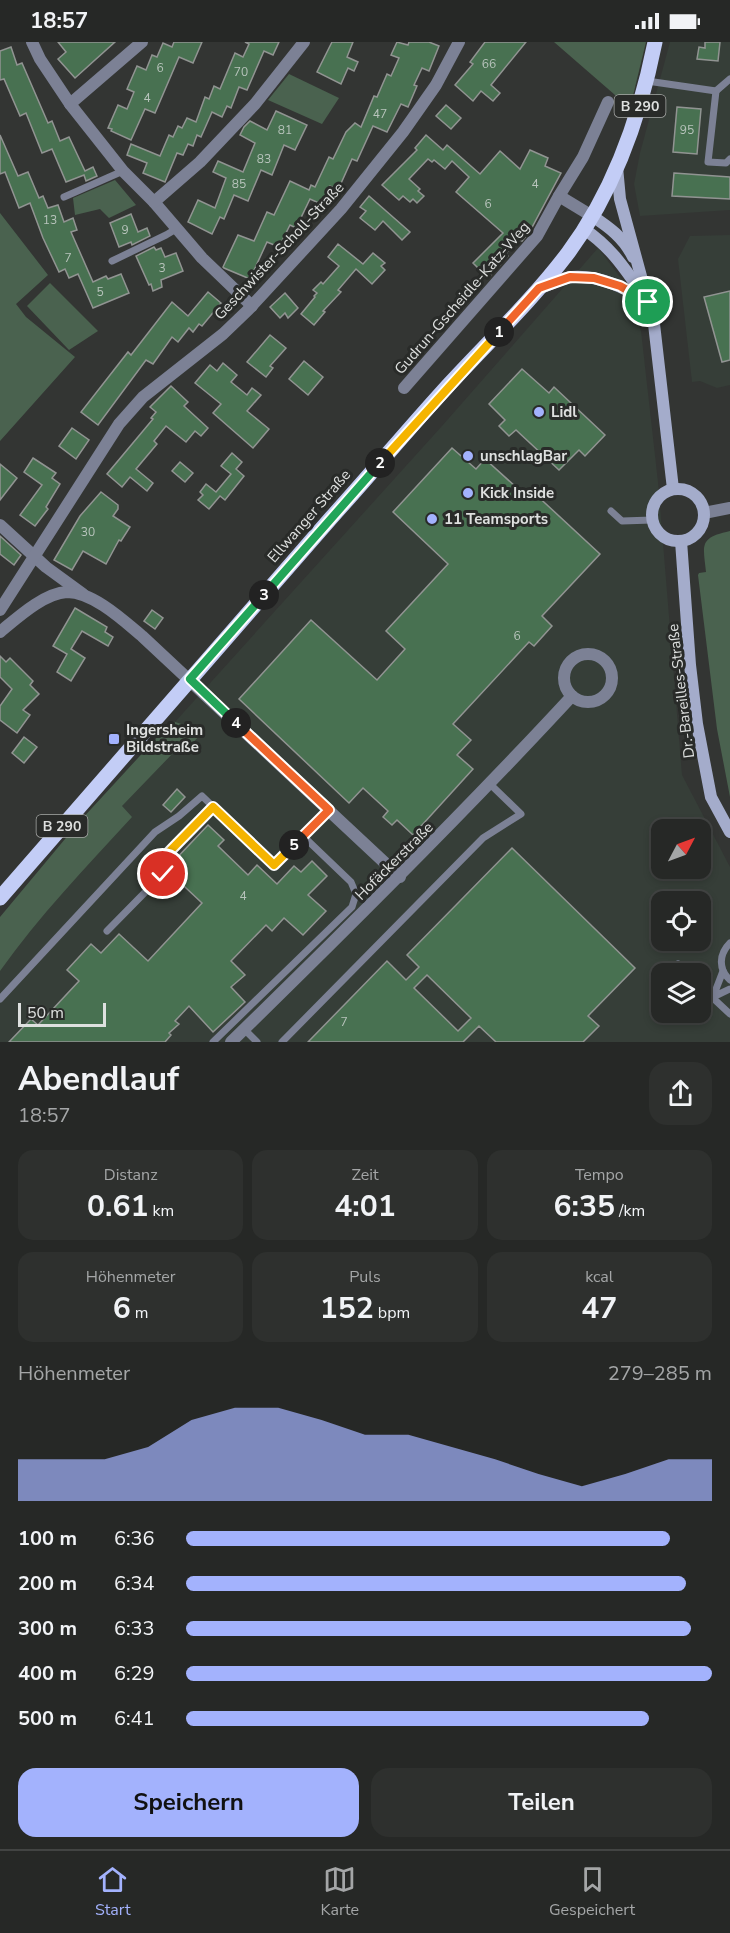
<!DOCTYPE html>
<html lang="de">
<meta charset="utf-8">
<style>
:root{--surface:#262826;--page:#2e302e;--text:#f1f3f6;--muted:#a4a6a7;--line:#424443;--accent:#a3b2fd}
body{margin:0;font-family:"Nunito Sans",sans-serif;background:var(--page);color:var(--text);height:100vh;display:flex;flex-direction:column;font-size:22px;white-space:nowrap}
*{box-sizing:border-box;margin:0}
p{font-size:20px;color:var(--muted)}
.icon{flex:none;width:33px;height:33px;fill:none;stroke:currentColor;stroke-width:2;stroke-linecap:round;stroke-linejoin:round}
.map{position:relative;height:1000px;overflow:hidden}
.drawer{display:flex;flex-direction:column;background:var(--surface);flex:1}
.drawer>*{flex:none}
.needle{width:39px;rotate:49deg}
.fabs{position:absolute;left:651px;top:777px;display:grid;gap:12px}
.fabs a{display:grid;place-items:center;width:60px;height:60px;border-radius:12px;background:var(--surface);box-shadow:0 3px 9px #0003,0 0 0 2px var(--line);font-size:30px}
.scale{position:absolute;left:18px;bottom:15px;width:88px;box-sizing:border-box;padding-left:6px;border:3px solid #dee0df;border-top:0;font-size:16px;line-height:21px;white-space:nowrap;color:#dee0df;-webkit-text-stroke:4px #292b29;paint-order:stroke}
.pin{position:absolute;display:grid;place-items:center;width:51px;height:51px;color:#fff;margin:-26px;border:3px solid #fff;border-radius:50%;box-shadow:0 2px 6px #0007}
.km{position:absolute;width:30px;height:30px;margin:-15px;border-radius:50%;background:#222;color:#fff;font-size:16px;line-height:30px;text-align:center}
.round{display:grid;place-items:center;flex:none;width:63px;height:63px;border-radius:18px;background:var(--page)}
.headline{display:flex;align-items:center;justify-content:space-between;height:102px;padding:0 18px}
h1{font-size:33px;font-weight:700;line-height:45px}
.metrics{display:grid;grid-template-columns:repeat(3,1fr);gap:9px;height:102px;padding:6px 18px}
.metrics div{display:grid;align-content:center;border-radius:15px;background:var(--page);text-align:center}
.metrics b{font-size:30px;font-weight:700}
.metrics small{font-size:16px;font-weight:400}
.metrics p{font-size:16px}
.chart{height:168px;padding:12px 18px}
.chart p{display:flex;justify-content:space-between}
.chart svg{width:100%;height:108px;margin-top:6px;fill:var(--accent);opacity:.7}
.primary-button{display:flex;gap:12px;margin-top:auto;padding:12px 18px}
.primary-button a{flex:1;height:69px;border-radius:18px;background:var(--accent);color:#111;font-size:24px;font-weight:700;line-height:69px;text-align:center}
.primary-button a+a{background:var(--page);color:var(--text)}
ul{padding:0 18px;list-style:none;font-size:20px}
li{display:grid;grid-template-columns:96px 72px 1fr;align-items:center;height:45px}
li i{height:15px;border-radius:8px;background:var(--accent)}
.status{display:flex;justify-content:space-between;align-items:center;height:42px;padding:0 30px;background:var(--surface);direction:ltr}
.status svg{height:16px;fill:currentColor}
.menu{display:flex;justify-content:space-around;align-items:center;height:84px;border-top:2px solid var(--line);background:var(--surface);font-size:16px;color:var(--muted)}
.menu a{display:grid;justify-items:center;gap:3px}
.menu .current{color:var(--accent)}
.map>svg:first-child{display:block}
</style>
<div class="status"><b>18:57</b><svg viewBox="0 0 49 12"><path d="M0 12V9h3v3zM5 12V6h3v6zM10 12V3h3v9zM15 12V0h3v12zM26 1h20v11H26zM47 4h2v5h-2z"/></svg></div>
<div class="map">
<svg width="730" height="1000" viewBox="0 0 730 1000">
<rect width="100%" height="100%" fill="#333533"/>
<g fill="#363e38" fill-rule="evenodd">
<polygon points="670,0 730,0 730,168 640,174 634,142 640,111"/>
<polygon points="730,193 730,343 717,346 700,339 692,340 678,217 690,194"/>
<path d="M 598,206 L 623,239 L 641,289 L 658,440 L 682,733 L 730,825 L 730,1000 L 0,1000 L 0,882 L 45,824 L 442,384 ZM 662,788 L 700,788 L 700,826 L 662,826 ZM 662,860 L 700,860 L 700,898 L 662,898 ZM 662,932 L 700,932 L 700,970 L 662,970 Z"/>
</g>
<g fill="#4a624f">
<polygon points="554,0 646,0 630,66"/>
<polygon points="289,32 339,56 322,82 268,58"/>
<polygon points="115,138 136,163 109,176 100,167 75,173 73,156"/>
<polygon points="0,171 48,233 16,262 26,275 75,315 0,399"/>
<polygon points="50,241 98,289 69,308 27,264"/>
<path d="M 730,489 L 730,755 L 717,687 L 698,533 L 699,531 L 706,530 C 703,502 699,496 730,489 Z"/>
<path d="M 172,679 L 204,689 L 181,713 L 175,709 L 122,764 L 132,775 C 86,825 39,874 0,929 L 0,875 L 80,779 Z"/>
</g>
<g fill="#487151" stroke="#919492" stroke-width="1.5" fill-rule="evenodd">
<polygon points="58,0 115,0 75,36 58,17 66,10"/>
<polygon points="174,0 202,0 193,21 179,15 155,71 145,67 131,98 111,89 112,87 108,86 118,63 127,67 134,50 127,47 137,24 146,28 152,13 157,15 163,1 172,5"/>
<polygon points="245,0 279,0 273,13 264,9 247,48 239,45 231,66 227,64 222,75 212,70 201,95 197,93 193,104 188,102 183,113 177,111 165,140 143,131 147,121 127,113 131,102 160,114 169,93 173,95 178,84 182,86 187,76 196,80 205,55 209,57 214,44 220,47 235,11 243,15 249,2"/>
<polygon points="332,0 353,0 347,15 358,20 354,29 348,26 341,42 317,30"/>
<polygon points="397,0 408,3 409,0 429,0 439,4 429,29 422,26 414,43 417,44 408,65 401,62 387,90 373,84 357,119 352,117 338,148 330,144 321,162 310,157 296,186 290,183 279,205 267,200 250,237 224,226 223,225 238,193 254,199 267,170 274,173 290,139 309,148 311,143 315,145 329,115 333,117 346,90 355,81 361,85 374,54 377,55 387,32 391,34 399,16 391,13"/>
<polygon points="485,0 526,0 491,43 500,51 493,59 481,49 473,59 455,43 473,22 470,20"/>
<polygon points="705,0 720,0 718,19 697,17 699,5 705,6"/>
<polygon points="11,5 17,23 22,21 48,81 52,79 60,99 69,95 85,129 93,125 97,134 86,139 84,133 66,140 52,107 42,111 26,71 20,74 4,37 0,38 0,9"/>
<polygon points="446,63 461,76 451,87 436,74"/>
<polygon points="677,65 701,67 697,112 673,110"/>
<polygon points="276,69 307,83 295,108 284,103 272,133 261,128 248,159 234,153 224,177 220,175 212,192 188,180 198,158 215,166 226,136 213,130 218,119 243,130 255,101 240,93 244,85 250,79 267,88"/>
<polygon points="0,93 18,134 28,130 39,156 43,154 48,166 58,163 64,180 73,176 77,188 71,190 93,240 106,234 108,237 121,232 129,251 93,266 78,232 69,236 65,227 59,230 43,196 30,161 19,166 5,130 0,132"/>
<polygon points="426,93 443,108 447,103 480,132 500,109 520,127 530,108 548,116 545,124 561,131 530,189 522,199 520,198 506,211 508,214 488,236 473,221 503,191 456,150 469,135 452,119 445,127 434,118 432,120 428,117 409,137 420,147 418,149 424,154 417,161 413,157 410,160 403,154 399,158 382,143 417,108 415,106"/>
<polygon points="674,131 730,135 730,157 672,154"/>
<polygon points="369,154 410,190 402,198 383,179 375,188 360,176 366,169 360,165"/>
<polygon points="131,172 138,190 147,186 150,194 132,203 131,200 119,205 110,181"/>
<polygon points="338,202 363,222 373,211 385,221 381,224 385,228 372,242 356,227 338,248 341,250 323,269 325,270 314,283 301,272 315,255 314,254 317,251 313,248 321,240 323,242 339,224 328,215"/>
<polygon points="154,205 156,208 161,206 165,215 176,211 183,229 161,238 162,245 153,249 151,242 149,243 136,214"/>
<polygon points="730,249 730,318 722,320 704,255"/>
<polygon points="208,250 221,261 202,284 199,282 193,290 189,286 178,300 172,295 153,322 146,318 98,383 81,370 128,310 131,313 172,260 188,274"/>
<polygon points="285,251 298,266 288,276 285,271 280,276 270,265"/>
<polygon points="270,293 286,306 270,324 273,326 266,335 247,320"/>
<polygon points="304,319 323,335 308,353 289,337"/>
<polygon points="223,321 237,333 231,340 247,353 252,346 261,353 247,369 269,387 253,406 213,371 221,362 195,341 210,323 217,329"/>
<polygon points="522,327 549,351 554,345 605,393 585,414 579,408 559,428 516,388 509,394 499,384 505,378 489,362"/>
<polygon points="171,344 188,360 184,364 208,386 201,394 195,389 186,400 166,384 154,399 157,402 136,427 153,441 147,449 130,435 122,445 107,432 153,377 151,376 156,370 150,365"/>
<polygon points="72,386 89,398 76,417 59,404"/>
<polygon points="452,406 476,427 485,417 527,455 532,449 600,512 542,574 552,584 534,604 529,600 453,682 471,698 457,713 473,727 413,793 397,778 392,783 383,775 388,769 363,746 349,761 239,657 311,578 377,638 405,607 386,589 448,522 393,470"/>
<polygon points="232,411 242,420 236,427 244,434 225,458 220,454 209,467 198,458 203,453 200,450 206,442 216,450 231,432 221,424"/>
<polygon points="33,416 56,431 52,436 60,442 46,465 48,467 35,484 20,473 42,443 24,430"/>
<polygon points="180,420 193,431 185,440 172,429"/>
<polygon points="0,422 17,436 0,458"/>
<polygon points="101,450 118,463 118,467 113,474 130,485 121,499 119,498 106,522 83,509 72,528 54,518 80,474"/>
<polygon points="0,494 21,513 14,523 0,512"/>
<polygon points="75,566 107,585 105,590 113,595 108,604 82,589 71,607 85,616 71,639 57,630 67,612 53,604"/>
<polygon points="152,568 163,576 155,587 144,579"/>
<polygon points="0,614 6,620 10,616 33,639 30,643 39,652 23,668 30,673 17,691 0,678 0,664 12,647 0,635"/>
<polygon points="24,695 37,705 24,721 12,711"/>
<polygon points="177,747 185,755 171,770 163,763"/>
<polygon points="208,783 224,798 218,804 248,833 257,823 277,842 294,824 301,830 312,819 327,834 308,853 326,869 303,893 284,876 272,889 266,883 231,919 245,933 231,945 245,960 213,990 189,964 175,979 179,982 169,991 171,993 165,1000 9,1000 31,977 38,983 79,939 67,928 91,902 101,911 119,892 148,919 202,861 169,830 172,821"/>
<path d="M 512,806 L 635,926 L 588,974 L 599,984 L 583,1000 L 496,1000 L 479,984 L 463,1000 L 308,1000 L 387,919 L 406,938 L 419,925 L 407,913 ZM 427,933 L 471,976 L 458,989 L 414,946 Z"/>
</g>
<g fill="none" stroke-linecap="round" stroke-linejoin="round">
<g stroke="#7c8195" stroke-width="7">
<polyline points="647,39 716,49 730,37"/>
<polyline points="716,49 708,120 726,121 730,117"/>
<polyline points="64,155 123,129"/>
<polyline points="112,219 166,193 176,187"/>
<polyline points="611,469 622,479 652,478"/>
<polyline points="107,889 163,832 169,810 213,765"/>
<path d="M 730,901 C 719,912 718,927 730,938"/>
<polyline points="678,922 688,932"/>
<polyline points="723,929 713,955 730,947"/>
<polyline points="700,944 730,972"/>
<polyline points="0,957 155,790 179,774 202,754 274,823 329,768"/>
<polyline points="244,987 257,1000"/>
<polyline points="213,1000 352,865 356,852 351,840 303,794"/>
<polyline points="282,1000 483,796 521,772 491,743"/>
</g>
<g stroke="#7c8195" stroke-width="12">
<polyline points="32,0 40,17 70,62 123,129 154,160 202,216 252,264"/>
<polyline points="70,62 142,0"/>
<polyline points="559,154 592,174"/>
<polyline points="154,160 200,120 255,62 304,0"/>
<polyline points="404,346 537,194 559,154 583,115 608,60"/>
<polyline points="704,471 730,466"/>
<polyline points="0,483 46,525 83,552"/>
<polyline points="0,568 119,382 143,355 223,292 248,268 341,167 403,90 436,43 459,0"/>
<path d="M 0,590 C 17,576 44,551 67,550 C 93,550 123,578 142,594 L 400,835"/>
<circle cx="588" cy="636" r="24"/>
<path d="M 231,1000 C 347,887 462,773 572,654"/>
</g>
<g stroke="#a4accb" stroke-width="12">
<polyline points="617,125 620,157 654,282 673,447"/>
<path d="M 592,174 C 609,185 624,196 633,215"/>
<path d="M 584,187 C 612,206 625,227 644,254"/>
<path d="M 540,246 C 550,243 561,236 572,235 C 600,233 625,246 648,260"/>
<circle cx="678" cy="473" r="26"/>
<polyline points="681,499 690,623 697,682 711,755 730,790"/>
</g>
<path stroke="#c3cdf6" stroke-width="15" d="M 0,856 C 110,729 220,602 331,476 C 369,434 405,391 443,349 C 485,303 531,260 568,211 C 614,149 640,75 655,0"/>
</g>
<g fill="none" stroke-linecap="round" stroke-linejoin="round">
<g stroke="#fff" stroke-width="12">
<polyline id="split-1" points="499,290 539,246 570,235 594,236 620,244 648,260"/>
</g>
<g stroke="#fff" stroke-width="12">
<polyline id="split-2" points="380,421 499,290"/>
</g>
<g stroke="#fff" stroke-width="12">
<polyline id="split-3" points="264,553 380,421"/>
</g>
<g stroke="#fff" stroke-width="12">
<polyline id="split-4" points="236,681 190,637 264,553"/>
</g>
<g stroke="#fff" stroke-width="12">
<polyline id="split-5" points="236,681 329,768 294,803"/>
</g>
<g stroke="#fff" stroke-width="12">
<polyline id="split-6" points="163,832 169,810 213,765 274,823 294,803"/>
</g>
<use href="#split-1" stroke="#f0652b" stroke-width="8"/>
<use href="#split-2" stroke="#f5b400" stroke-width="8"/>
<use href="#split-3" stroke="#22a559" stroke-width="8"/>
<use href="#split-4" stroke="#22a559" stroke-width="8"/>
<use href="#split-5" stroke="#f0652b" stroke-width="8"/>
<use href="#split-6" stroke="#f5b400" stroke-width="8"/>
</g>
<g fill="#a3b2fd" stroke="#292b29" stroke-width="2">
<circle cx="539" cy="370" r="6"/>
<circle cx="468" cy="414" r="6"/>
<circle cx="468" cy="451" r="6"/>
<circle cx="432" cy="477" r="6"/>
<rect x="108" y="691" width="12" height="12" rx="3"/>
</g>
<g text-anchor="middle" stroke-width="6" stroke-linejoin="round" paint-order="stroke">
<g font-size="12" fill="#b8c4bc">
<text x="489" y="26">66</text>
<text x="160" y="30">6</text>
<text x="241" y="34">70</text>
<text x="147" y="60">4</text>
<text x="380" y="76">47</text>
<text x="285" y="92">81</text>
<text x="687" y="92">95</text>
<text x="264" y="121">83</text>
<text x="239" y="146">85</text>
<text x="535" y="146">4</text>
<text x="488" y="166">6</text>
<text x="50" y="182">13</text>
<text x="125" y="192">9</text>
<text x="68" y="220">7</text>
<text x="162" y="230">3</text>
<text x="100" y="254">5</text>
<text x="88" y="494">30</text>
<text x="517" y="598">6</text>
<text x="243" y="858">4</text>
<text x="344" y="984">7</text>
</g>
<g fill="#292b29" stroke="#a8aaa8" stroke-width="1.5">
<rect x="614.5" y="53" width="51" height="22" rx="4.5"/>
<rect x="36.5" y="773" width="51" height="22" rx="4.5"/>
</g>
<g font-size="14" font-weight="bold" fill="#dee0df">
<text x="640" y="69">B 290</text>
<text x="62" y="789">B 290</text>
</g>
<g font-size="15" fill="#dee0df" stroke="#292b29">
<text transform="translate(279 209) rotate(-47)" y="5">Geschwister-Scholl-Straße</text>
<text transform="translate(462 256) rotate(-49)" y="5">Gudrun-Gscheidle-Katz-Weg</text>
<text transform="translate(309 474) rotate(-49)" y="5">Ellwanger Straße</text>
<text transform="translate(681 649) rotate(-97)" y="5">Dr.-Bareilles-Straße</text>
<text transform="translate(394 819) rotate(-45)" y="5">Hofäckerstraße</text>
</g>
<g font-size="15" font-weight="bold" fill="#dee0df" stroke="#292b29" text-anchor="start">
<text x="551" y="375">Lidl</text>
<text x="480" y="419">unschlagBar</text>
<text x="480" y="456">Kick Inside</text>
<text x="444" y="482">11 Teamsports</text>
<text x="126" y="693">Ingersheim<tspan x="126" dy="17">Bildstraße</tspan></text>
</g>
</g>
</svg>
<div class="fabs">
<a><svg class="needle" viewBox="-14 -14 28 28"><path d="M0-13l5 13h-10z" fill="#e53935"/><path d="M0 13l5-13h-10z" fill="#a4a6a7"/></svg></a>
<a><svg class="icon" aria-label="locate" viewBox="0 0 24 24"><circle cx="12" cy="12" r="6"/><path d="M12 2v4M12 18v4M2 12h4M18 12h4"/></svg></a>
<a><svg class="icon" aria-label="layers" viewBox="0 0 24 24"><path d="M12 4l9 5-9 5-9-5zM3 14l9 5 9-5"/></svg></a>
</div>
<div class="scale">50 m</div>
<div class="pin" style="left:648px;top:260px;background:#1e9e55"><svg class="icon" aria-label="arrive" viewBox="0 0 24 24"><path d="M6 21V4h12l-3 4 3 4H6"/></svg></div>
<div class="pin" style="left:163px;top:832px;background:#d93025"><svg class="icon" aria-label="check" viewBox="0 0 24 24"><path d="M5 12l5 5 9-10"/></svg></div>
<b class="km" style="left:499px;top:290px">1</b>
<b class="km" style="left:380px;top:421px">2</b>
<b class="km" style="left:264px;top:553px">3</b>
<b class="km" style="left:236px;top:681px">4</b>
<b class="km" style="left:294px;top:803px">5</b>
</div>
<section class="drawer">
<div class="headline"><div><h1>Abendlauf</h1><p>18:57</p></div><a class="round"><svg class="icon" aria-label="share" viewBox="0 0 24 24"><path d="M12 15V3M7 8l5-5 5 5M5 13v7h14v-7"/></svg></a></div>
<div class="metrics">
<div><p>Distanz</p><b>0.61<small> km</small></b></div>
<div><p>Zeit</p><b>4:01</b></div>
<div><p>Tempo</p><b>6:35<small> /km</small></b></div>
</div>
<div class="metrics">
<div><p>Höhenmeter</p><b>6<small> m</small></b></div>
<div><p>Puls</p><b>152<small> bpm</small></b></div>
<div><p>kcal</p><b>47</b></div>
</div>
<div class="chart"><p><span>Höhenmeter</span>279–285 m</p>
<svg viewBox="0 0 160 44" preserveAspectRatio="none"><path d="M0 44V27L10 27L20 27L30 22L40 11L50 6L60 6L70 11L80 17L90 17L100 22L110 27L120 33L130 38L140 33L150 27L160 27V44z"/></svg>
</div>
<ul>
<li><b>100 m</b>6:36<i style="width:92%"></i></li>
<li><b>200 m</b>6:34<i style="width:95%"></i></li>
<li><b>300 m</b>6:33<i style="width:96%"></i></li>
<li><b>400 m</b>6:29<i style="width:100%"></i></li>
<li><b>500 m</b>6:41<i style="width:88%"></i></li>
</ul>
<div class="primary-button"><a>Speichern</a><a>Teilen</a></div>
</section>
<nav class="menu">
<a class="current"><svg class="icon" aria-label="home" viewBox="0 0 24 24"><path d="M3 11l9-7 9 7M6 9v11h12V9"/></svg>Start</a>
<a><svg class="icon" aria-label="map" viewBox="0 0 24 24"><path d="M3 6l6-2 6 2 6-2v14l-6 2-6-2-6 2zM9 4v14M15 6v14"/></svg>Karte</a>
<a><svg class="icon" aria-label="saved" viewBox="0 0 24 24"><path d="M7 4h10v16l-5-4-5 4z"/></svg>Gespeichert</a>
</nav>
